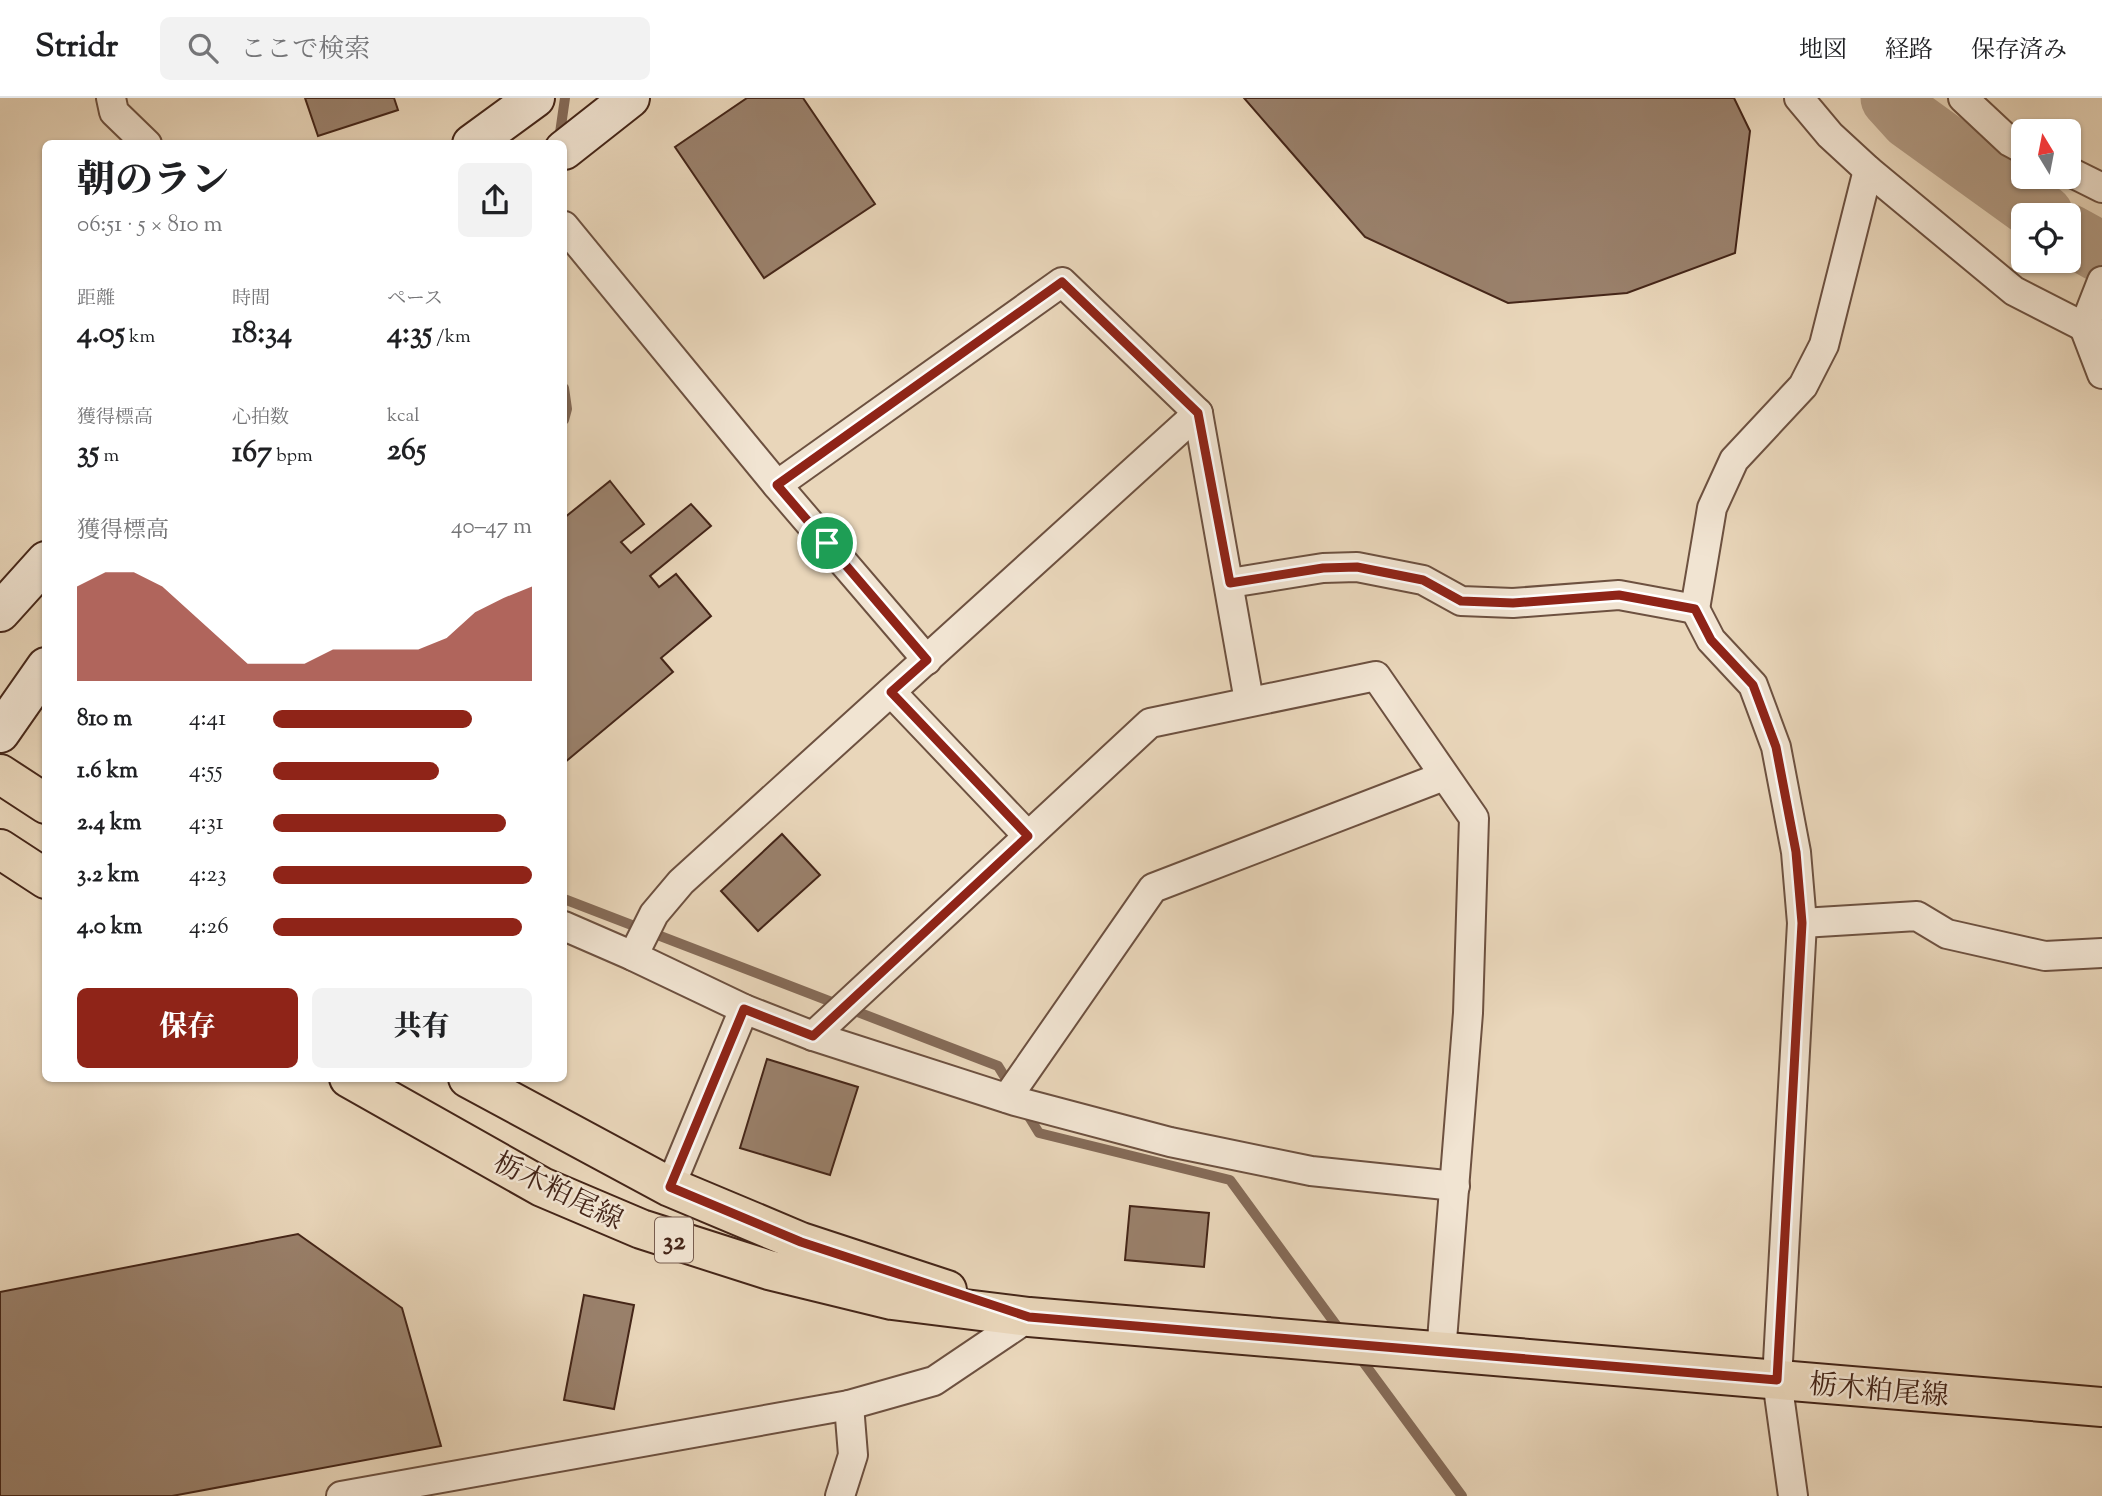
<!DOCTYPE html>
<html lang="ja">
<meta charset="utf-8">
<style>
:root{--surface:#fff;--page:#f2f2f2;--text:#202124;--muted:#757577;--line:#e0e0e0;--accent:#8f2418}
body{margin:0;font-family:"Sorts Mill Goudy","Noto Serif JP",serif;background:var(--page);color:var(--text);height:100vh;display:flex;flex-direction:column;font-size:26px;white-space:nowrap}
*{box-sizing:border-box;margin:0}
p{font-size:23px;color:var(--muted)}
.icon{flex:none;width:38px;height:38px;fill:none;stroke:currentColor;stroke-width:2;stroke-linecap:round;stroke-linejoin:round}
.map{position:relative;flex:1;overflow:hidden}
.drawer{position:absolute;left:42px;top:42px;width:525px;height:942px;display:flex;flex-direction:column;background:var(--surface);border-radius:10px;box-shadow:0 2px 5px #0004}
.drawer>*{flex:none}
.needle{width:46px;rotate:350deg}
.controls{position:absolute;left:2011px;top:21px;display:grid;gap:14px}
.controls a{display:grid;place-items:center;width:70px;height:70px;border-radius:10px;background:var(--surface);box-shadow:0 2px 5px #0004;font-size:35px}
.pin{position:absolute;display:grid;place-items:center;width:60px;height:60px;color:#fff;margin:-30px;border:4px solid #fff;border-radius:50%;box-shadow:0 2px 7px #0007}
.round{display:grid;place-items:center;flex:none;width:74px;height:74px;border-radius:10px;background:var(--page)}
.overview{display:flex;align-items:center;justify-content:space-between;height:119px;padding:0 35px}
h1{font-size:38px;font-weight:800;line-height:52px}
.figures{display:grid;grid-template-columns:repeat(3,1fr);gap:10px;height:119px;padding:7px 35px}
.figures div{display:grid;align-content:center}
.figures b{font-size:30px;font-weight:800}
.figures small{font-size:19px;font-weight:400}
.figures p{font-size:19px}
.chart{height:196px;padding:14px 35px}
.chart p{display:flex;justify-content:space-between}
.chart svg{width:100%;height:126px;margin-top:7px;fill:var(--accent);opacity:.7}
.button{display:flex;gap:14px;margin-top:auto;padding:14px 35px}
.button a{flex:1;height:80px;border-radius:10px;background:var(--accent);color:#fff;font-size:28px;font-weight:800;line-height:80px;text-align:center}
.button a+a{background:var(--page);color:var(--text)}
ul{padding:0 35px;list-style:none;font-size:23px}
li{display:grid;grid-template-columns:112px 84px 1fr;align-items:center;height:52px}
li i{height:18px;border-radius:9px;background:var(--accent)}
header{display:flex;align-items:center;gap:42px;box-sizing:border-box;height:98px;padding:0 35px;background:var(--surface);border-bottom:2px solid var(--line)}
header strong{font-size:33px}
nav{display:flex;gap:38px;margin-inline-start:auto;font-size:24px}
.search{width:490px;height:63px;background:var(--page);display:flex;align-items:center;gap:18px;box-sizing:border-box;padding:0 24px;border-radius:10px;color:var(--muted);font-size:26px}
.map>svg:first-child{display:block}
</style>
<header>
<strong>Stridr</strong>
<div class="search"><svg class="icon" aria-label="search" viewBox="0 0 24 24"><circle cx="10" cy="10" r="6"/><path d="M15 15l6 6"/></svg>ここで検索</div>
<nav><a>地図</a><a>経路</a><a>保存済み</a></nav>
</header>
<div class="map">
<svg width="2102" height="1398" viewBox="0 0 2102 1398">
<rect width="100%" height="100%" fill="#e9d6ba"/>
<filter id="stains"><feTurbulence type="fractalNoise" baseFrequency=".00286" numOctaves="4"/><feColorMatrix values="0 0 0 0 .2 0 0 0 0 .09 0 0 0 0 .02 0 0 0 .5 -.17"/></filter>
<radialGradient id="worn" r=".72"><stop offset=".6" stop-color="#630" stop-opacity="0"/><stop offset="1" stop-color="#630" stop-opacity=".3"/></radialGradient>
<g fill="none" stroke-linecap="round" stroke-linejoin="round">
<g stroke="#856b58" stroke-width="10">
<polyline points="559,42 565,0"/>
<polyline points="564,290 567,311 564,322"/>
<polyline points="564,801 998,968 1011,989"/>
<polyline points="1023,1009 1039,1035 1230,1082 1342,1235"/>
<polyline points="1358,1257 1462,1398"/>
</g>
<g stroke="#b19a83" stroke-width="61">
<polyline points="1891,0 1910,21 2043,117"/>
<polyline points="2068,136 2102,155"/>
</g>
</g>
<g fill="#9a816c" stroke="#442518" stroke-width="2">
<polygon points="305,0 394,0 398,12 318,38"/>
<polygon points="747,0 803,0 875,106 764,180 675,49"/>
<polygon points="1244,0 1734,0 1750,33 1735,155 1627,195 1508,205 1365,139"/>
<polygon points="610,383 644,426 621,444 631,455 691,406 711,428 650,478 659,489 676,476 711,518 661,560 673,574 564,665 564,420"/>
<polygon points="782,736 820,777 758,833 721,793"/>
<polygon points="767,961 858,989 830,1077 740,1050"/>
<polygon points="1130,1108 1209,1115 1204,1169 1125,1162"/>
<polygon points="298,1136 402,1210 441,1348 172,1398 0,1398 0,1194"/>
<polygon points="584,1197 634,1207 614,1311 564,1302"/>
</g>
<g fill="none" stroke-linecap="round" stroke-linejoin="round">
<g stroke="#6d5140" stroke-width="32">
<g id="minor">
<polyline points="111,0 114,14 147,46"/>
<polyline points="1799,0 1830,37 1868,72 2014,193 2102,238"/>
<polyline points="1963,0 2010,44 2023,51"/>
<polyline points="2068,73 2102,90"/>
<polyline points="564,128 777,387 927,562"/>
<polyline points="2102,183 2084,229 2102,276"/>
<polyline points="1198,315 681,784 654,816 633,858 744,911 813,938 1015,1003 1170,1044 1311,1073 1455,1088"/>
<polyline points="777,387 1062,184 1198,315 1249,603"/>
<polyline points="1230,485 1323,470 1357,469 1423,482 1461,503 1513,505 1619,497 1695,511 1712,410 1734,362 1803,288 1824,247 1868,72"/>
<polyline points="1695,511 1711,542 1753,587 1776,649 1796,754 1802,825 1777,1282 1793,1398"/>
<polyline points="891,594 1028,738"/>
<polyline points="1802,825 1917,818 1947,836 2045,858 2102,855"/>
<polyline points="564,828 633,858"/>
<polyline points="813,938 1150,625 1376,578 1474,720 1468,915 1441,1255"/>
<polyline points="1007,1000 1153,790 1444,678"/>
<polyline points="670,1089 744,911"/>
<polyline points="341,1398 849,1307 934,1283 1029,1219"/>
<polyline points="840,1398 853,1357 849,1307"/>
</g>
</g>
<g stroke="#442518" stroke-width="42">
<g id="secondary">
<polyline points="472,46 535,0"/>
<polyline points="564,52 630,0"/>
<polyline points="0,514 46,463"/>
<polyline points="0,635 46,569"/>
</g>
</g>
<g stroke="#442518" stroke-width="42">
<g id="primary">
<polyline points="0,676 46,706"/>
<polyline points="0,751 46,781"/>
<polyline points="349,980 542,1089 641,1131 769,1172 892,1202 1029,1219 2102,1309"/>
<polyline points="468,980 670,1089 801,1144 947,1192"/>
</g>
</g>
<use href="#minor" stroke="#f1e4d2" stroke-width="28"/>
<use href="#secondary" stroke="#f1e4d2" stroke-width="38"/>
<use href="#primary" stroke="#e9d6ba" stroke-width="38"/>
</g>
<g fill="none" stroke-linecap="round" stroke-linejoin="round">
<g stroke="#fff" stroke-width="14">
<polygon id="route" points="1062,184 1198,315 1230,485 1323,470 1357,469 1423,482 1461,503 1513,505 1619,497 1695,511 1711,542 1753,587 1776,649 1796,754 1802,825 1777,1282 1029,1219 801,1144 670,1089 744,911 813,938 1028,738 891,594 927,562 777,387"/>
</g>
<use href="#route" stroke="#8f2418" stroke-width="9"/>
</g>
<g text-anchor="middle" stroke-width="5" stroke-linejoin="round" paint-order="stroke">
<rect fill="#f1e4d2" stroke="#785e50" stroke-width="2" x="655" y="1119.5" width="38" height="45" rx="5"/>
<g font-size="26" font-weight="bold" fill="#442518">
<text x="674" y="1151">32</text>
</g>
<g font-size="28" fill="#442518" stroke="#f1e4d2">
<text transform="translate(559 1092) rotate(26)" y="10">栃木粕尾線</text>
<text transform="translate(1879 1291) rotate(5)" y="10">栃木粕尾線</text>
</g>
</g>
<rect width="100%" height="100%" filter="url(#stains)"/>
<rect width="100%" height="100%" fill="url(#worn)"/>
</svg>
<div class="controls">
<a><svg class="needle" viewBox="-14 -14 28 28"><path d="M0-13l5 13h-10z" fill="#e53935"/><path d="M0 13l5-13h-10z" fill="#757577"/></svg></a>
<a><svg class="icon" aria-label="locate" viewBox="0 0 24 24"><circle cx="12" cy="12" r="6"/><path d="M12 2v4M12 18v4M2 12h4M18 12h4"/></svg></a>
</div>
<div class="pin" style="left:827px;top:445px;background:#1e9e55"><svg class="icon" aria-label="arrive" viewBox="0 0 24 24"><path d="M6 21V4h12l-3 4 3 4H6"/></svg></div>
<section class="drawer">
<div class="overview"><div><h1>朝のラン</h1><p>06:51 · 5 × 810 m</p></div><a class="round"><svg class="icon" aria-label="share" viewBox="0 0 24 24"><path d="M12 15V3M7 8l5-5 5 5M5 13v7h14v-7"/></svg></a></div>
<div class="figures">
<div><p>距離</p><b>4.05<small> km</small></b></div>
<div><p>時間</p><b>18:34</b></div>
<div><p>ペース</p><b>4:35<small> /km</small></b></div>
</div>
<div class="figures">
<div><p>獲得標高</p><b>35<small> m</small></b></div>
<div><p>心拍数</p><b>167<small> bpm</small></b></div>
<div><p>kcal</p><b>265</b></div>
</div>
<div class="chart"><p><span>獲得標高</span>40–47 m</p>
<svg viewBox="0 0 160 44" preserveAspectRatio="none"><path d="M0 44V11L10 6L20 6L30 11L40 20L50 29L60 38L70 38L80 38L90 33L100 33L110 33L120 33L130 29L140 20L150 15L160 11V44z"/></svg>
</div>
<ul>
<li><b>810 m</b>4:41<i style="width:77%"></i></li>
<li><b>1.6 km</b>4:55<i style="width:64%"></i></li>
<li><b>2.4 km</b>4:31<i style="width:90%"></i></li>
<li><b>3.2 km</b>4:23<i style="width:100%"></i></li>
<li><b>4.0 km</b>4:26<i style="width:96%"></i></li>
</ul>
<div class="button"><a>保存</a><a>共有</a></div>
</section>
</div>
